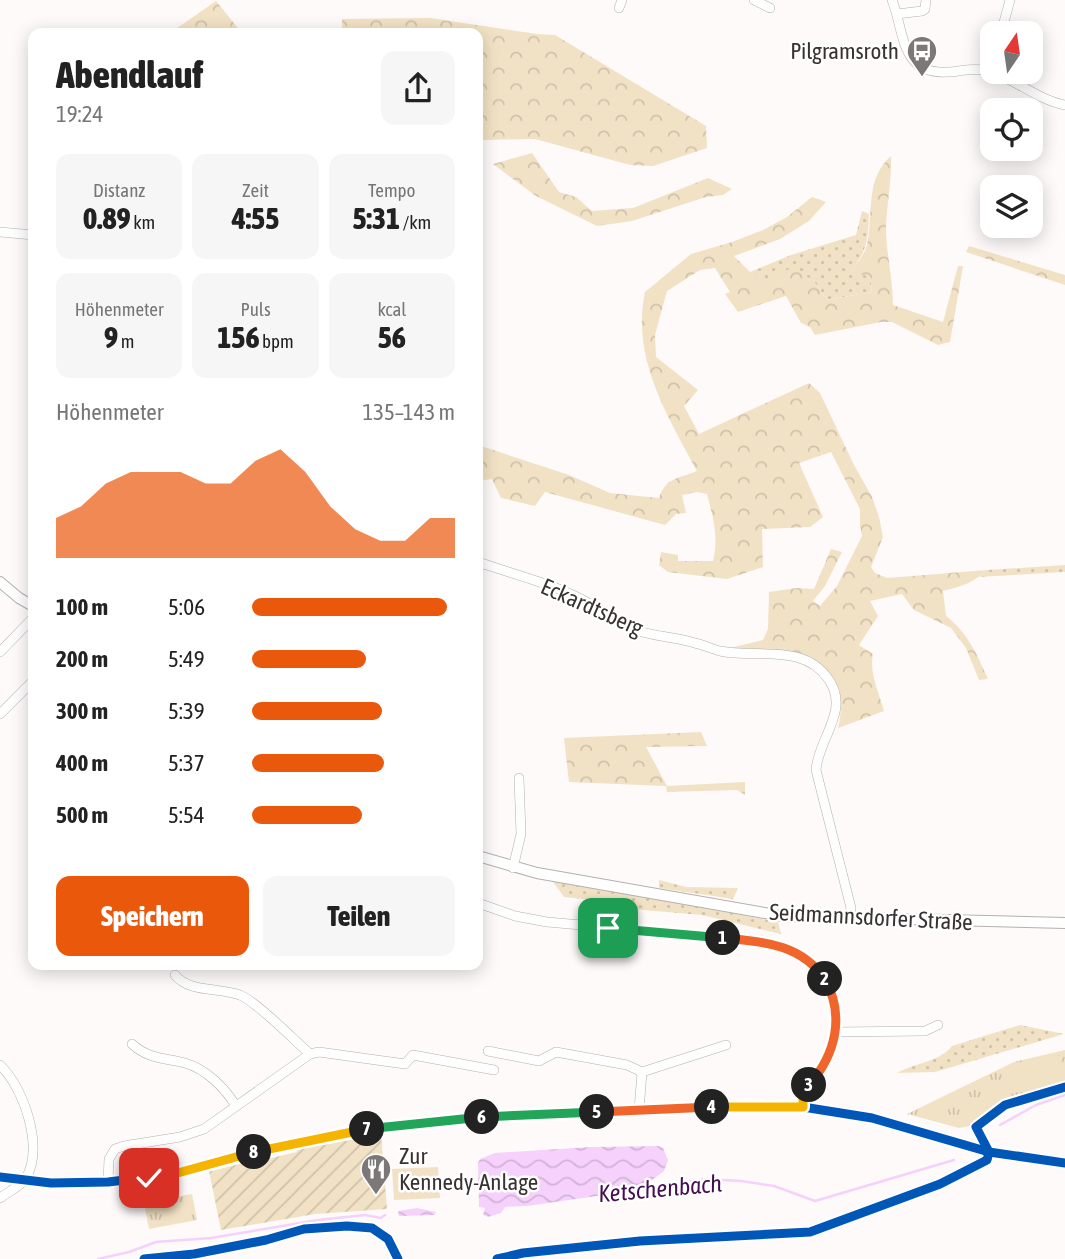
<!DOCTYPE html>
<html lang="de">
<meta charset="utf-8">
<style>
:root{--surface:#fff;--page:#f6f6f6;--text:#222;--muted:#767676;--accent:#ea580c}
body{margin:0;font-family:"Asap Condensed",sans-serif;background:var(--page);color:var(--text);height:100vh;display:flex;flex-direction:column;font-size:26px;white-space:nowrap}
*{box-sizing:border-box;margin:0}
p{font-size:23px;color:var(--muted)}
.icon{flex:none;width:38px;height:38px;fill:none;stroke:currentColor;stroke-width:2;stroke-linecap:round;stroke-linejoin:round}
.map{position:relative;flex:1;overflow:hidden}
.sheet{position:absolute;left:28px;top:28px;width:455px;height:942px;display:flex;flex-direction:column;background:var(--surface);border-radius:14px;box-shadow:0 4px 18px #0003}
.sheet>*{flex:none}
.needle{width:46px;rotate:13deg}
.controls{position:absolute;left:980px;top:21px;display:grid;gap:14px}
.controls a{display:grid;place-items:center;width:63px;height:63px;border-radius:14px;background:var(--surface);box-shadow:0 4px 18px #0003;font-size:35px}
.pin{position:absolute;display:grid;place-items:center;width:60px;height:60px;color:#fff;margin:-30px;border-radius:14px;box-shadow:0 4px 10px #0006}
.km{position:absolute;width:35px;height:35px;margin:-18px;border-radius:50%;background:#222;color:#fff;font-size:19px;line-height:35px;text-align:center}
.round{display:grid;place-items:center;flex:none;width:74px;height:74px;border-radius:14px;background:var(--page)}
.headline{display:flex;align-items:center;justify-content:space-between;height:119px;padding:0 28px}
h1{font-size:38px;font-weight:800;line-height:52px}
.metrics{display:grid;grid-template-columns:repeat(3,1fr);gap:10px;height:119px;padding:7px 28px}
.metrics div{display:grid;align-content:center;border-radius:14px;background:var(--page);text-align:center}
.metrics b{font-size:30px;font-weight:800}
.metrics small{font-size:19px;font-weight:400}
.metrics p{font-size:19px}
.chart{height:196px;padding:14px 28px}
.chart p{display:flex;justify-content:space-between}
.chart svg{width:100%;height:126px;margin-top:7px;fill:var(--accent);opacity:.7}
.primary-button{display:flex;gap:14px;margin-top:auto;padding:14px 28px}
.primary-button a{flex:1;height:80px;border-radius:14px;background:var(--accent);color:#fff;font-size:28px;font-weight:800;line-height:80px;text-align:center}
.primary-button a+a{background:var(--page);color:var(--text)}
ul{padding:0 28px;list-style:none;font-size:23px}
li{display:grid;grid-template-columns:112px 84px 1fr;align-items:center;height:52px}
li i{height:18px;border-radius:9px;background:var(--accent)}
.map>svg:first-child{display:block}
</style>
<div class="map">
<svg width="1065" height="1259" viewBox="0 0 1065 1259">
<defs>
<pattern id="grass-dots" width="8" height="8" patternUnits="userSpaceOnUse" patternTransform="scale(1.75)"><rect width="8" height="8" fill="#f2e2c5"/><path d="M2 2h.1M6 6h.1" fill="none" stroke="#d0c2aa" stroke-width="1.8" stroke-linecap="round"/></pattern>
<pattern id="forest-crowns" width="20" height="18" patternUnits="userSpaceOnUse" patternTransform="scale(1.75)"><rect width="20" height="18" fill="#f2e2c5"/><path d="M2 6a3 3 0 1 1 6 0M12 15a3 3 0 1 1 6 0" fill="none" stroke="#d0c2aa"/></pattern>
<pattern id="park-tufts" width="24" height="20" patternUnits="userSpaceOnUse" patternTransform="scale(1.75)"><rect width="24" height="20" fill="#f2e2c5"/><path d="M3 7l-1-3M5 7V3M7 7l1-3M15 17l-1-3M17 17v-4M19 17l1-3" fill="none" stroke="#d0c2aa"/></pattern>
<pattern id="garden-furrows" width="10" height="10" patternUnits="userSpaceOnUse" patternTransform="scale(1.75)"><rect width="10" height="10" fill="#f2e2c5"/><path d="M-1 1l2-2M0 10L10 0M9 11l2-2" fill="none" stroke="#d0c2aa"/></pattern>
<pattern id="water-waves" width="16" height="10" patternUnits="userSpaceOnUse" patternTransform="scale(1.75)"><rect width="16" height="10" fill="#f5d1fb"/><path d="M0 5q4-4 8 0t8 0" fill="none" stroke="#d3b4d8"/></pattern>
</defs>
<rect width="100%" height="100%" fill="#fdfaf9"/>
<g fill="url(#grass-dots)">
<path d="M 862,211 L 869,214 C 868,241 867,250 851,272 L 870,275 L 872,292 L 827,300 L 813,280 L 759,281 L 750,272 L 791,255 L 856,235 Z"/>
<polygon points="1065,565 1065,572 979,577 987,570"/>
<polygon points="551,879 778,922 781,934 702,915 631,909 621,903 564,897"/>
<polygon points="659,880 686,887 738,888 733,899 659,888"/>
<path d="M 1020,1025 L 1064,1034 L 935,1072 L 897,1073 C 914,1063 940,1062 952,1046 Z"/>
</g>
<g fill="url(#forest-crowns)">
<polygon points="216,1 242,33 170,33"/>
<polygon points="430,18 537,34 555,35 706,126 707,148 653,166 630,165 535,139 478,140 478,33 342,33 342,19"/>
<polygon points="532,153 559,192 576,197 592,211 633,208 708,178 732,189 723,195 706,197 632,221 597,226 536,196 493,164"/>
<path d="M 891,156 C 892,182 886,207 886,233 C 887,257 893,281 893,305 L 943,322 L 958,266 L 963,266 L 950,342 L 938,345 L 892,322 L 881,322 L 815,335 L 810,327 L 801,323 L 786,296 L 738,312 L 725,294 L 730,292 L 715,268 L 700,270 L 667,291 L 655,335 L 656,357 L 698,390 L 684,406 L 699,434 L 809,383 L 820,393 L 854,465 L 872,497 L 879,517 L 883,537 L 871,567 L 875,573 L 887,578 L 987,570 C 973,583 960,587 943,591 L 946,616 C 967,632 977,654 988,679 L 979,680 L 966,648 L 951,628 L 914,610 L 902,594 L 870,601 L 878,616 L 859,645 L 873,654 C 869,674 879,692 884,711 L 838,728 C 856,653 780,649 726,649 L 763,640 L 768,629 L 769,592 L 797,588 L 814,589 L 831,549 L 842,552 L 825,586 L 813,601 L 820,606 L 837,586 L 862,536 L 860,525 L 860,509 L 831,452 L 799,463 L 823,517 L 810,527 L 762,529 L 763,567 L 727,579 L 668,572 L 659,565 L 661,552 L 678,555 L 678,561 L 713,561 C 719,538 713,517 707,494 L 697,492 L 682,495 L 686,513 L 676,514 L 665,525 L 545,492 L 535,506 L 501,498 L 492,479 L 478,481 L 478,445 L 569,475 L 610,493 L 659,498 C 666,477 678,479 697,471 C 667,415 631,358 645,292 L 691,254 L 732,242 L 763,230 L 787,217 L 812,197 L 826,202 L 809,221 L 780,239 L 734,256 L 759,281 L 792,268 L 813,280 L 827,300 L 872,292 L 870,276 L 850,273 C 858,262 867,252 868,239 C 873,208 866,178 891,156 Z"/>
<polygon points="969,246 1065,275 1065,285 966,252"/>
<polygon points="701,732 707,746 646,747 667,786 745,782 745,795 737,790 667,792 666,786 569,782 564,738"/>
</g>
<g fill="url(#park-tufts)">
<polygon points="1065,1050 1065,1084 1003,1104 976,1125 959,1128 907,1114 1014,1062"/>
<polygon points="192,1194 197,1220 149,1229 144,1203"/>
</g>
<polygon fill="url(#garden-furrows)" points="381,1133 387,1209 315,1214 221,1230 209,1171 258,1156 259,1161 297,1152 296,1147"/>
<g fill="#f2e2c5">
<polygon points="1061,1055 1065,1079 1011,1094 1004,1072"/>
<polygon points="438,1167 440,1198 394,1200 392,1169"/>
</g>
<g fill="url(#water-waves)">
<polygon points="658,1146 663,1148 668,1160 664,1171 639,1190 527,1206 505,1207 501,1213 488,1217 483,1215 485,1208 479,1207 478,1163 480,1159 495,1153 591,1147"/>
<polygon points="417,1208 436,1212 434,1215 399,1216 398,1211"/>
</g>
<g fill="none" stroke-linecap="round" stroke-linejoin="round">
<g stroke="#f5d1fb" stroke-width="2.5">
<polyline points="1000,1125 1036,1105 1065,1095"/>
<polyline points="638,1190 706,1179 741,1181 774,1186 815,1201 954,1160"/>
<polyline points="98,1259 129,1252 156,1242 211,1238 318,1220 365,1215 381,1218 385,1215"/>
</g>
<g stroke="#b4b0af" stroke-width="10">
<g id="minor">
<polyline points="754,0 770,8"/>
<path d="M 892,0 C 905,33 900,75 948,72 C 962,71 978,67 991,72 C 1017,80 1038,100 1065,105"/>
<polyline points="619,8 622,0"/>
<polyline points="897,14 922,11 925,9 926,0"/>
<polyline points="1001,33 1010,0"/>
<polyline points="985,70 992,54"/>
<polyline points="0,232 33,235"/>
<path d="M 478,562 C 513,574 550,583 583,600 C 599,608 612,620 628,627 C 649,637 673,636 695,643 C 704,645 712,649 720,651 C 756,659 804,642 829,680 C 850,711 818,739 816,770 L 851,908 L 849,919"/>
<polyline points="0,652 33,618"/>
<polyline points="0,714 33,681"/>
<polyline points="513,868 521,834 519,778"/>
<path d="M 478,903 L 515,916 L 547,922 L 764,941 C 817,951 854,1002 829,1055 C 819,1077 804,1081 803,1107"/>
<path d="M 175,975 C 190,993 218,987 240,995 C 257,1002 294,1040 310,1054"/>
<polyline points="835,1032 925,1031 938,1025"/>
<path d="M 132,1044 C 148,1059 165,1058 185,1063 C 206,1069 225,1088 236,1106"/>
<polyline points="488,1051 539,1061 556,1052 627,1065 642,1072 726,1045"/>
<path d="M 0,1065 C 24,1088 44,1147 26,1178 C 21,1186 8,1192 0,1198"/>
<polyline points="639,1110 642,1072"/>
<polyline points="108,1182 109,1159 115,1149 124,1146 180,1137 204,1129 310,1054 319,1052 405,1064 413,1055 494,1070"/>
</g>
</g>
<g stroke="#b4b0af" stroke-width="12">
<g id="tertiary">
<polyline points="0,582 19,598 33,606"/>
<polyline points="478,856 537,873 782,916 1065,923"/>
<polyline points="0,1177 51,1183 108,1182 174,1174 291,1144 386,1127 476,1118 748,1105 803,1107 872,1118 989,1152 1065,1163"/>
</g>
</g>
<use href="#minor" stroke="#fffefe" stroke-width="9"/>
<use href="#tertiary" stroke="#fffefe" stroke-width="10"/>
<g stroke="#fff" stroke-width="13">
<g id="cycleway">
<polyline points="0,1177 51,1183 108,1182 174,1174 291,1144 386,1127 476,1118 748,1105 803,1107 872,1118 989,1152 1065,1163"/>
<polyline points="144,1259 194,1254 266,1240 304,1229 347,1226 372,1228 388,1239 398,1259"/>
<polyline points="497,1259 523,1253 640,1241 810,1232 940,1184 987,1160 989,1152 976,1127 1005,1105 1065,1087"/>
</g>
</g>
<use href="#cycleway" stroke="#0057b8" stroke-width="9"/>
</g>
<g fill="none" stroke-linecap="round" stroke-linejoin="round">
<g stroke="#fff" stroke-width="14">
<polyline id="split-1" points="608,928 723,938"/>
</g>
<g stroke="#fff" stroke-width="14">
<path id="split-2" d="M 723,938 C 763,942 800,943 825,979"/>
</g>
<g stroke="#fff" stroke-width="14">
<path id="split-3" d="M 809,1085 C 836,1054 845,1016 825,979"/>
</g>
<g stroke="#fff" stroke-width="14">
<polyline id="split-4" points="712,1107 803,1107 803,1093 809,1085"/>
</g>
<g stroke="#fff" stroke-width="14">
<polyline id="split-5" points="597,1112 712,1107"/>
</g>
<g stroke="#fff" stroke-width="14">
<polyline id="split-6" points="482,1117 597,1112"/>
</g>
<g stroke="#fff" stroke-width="14">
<polyline id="split-7" points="367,1129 482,1117"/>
</g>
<g stroke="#fff" stroke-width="14">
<polyline id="split-8" points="254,1152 367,1129"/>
</g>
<g stroke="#fff" stroke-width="14">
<polyline id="split-9" points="149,1178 174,1174 254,1152"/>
</g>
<use href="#split-1" stroke="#22a559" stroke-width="9"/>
<use href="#split-2" stroke="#f0652b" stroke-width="9"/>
<use href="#split-3" stroke="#f0652b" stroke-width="9"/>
<use href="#split-4" stroke="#f5b400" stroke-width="9"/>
<use href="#split-5" stroke="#f0652b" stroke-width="9"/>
<use href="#split-6" stroke="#22a559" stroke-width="9"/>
<use href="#split-7" stroke="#22a559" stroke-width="9"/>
<use href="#split-8" stroke="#f5b400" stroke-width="9"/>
<use href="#split-9" stroke="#f5b400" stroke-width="9"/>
</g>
<defs>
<g id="bus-pin" transform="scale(1.575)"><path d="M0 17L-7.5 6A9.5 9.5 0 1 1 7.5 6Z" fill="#7d7878" stroke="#fff"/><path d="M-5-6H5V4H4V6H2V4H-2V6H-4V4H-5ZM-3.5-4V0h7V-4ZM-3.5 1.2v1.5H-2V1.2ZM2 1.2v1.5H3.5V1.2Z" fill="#fff"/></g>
<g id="restaurant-pin" transform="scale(1.575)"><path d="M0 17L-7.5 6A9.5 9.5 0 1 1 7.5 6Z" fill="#7d7878" stroke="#fff"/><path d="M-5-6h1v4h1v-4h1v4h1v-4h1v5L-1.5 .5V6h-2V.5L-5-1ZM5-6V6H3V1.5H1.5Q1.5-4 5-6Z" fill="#fff"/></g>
</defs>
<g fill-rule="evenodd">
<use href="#bus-pin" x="922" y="51"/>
<use href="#restaurant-pin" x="376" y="1169"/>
</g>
<g text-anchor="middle" stroke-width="5" stroke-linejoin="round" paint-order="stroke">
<g font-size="23" fill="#383232" stroke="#fff" text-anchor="end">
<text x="899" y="59">Pilgramsroth</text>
<text x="399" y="1164" text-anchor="start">Zur<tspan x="399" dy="26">Kennedy-Anlage</tspan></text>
</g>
<g font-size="23" fill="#383232" stroke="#fff">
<text transform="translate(592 607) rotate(24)" y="8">Eckardtsberg</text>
<text transform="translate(871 917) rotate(3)" y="8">Seidmannsdorfer Straße</text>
</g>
<g font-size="24" font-style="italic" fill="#450e50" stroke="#fff">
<text transform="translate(660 1189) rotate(-5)" y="8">Ketschenbach</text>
</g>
</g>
</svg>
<div class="controls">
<a><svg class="needle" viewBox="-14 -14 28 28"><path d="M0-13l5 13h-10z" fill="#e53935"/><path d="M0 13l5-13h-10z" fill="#767676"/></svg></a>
<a><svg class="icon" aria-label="locate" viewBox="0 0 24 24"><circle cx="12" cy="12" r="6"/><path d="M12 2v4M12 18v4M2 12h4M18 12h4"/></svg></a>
<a><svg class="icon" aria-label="layers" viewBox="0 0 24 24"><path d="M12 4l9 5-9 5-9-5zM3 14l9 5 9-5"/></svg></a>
</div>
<div class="pin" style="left:608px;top:928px;background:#1e9e55"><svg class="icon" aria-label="arrive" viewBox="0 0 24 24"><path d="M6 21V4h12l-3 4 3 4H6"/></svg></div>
<div class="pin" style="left:149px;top:1178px;background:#d93025"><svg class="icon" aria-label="check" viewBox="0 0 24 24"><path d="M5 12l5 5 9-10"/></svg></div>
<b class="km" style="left:723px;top:938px">1</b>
<b class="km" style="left:825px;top:979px">2</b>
<b class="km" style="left:809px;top:1085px">3</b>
<b class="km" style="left:712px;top:1107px">4</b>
<b class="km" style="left:597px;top:1112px">5</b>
<b class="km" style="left:482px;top:1117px">6</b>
<b class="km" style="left:367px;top:1129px">7</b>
<b class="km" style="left:254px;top:1152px">8</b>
<section class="sheet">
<div class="headline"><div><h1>Abendlauf</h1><p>19:24</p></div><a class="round"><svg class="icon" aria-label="share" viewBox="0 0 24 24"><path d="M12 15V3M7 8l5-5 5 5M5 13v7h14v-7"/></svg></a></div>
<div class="metrics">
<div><p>Distanz</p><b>0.89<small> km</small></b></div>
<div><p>Zeit</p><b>4:55</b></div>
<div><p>Tempo</p><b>5:31<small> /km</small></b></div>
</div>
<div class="metrics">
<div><p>Höhenmeter</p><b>9<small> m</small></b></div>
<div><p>Puls</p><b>156<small> bpm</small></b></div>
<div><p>kcal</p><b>56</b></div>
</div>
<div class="chart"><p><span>Höhenmeter</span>135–143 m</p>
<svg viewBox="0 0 160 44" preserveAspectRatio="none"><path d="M0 44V30L10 26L20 18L30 14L40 14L50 14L60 18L70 18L80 10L90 6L100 14L110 26L120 34L130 38L140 38L150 30L160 30V44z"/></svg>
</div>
<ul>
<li><b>100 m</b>5:06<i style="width:96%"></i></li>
<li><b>200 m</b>5:49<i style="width:56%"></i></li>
<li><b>300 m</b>5:39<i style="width:64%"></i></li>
<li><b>400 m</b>5:37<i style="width:65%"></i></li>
<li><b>500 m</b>5:54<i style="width:54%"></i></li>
</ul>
<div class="primary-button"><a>Speichern</a><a>Teilen</a></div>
</section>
</div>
